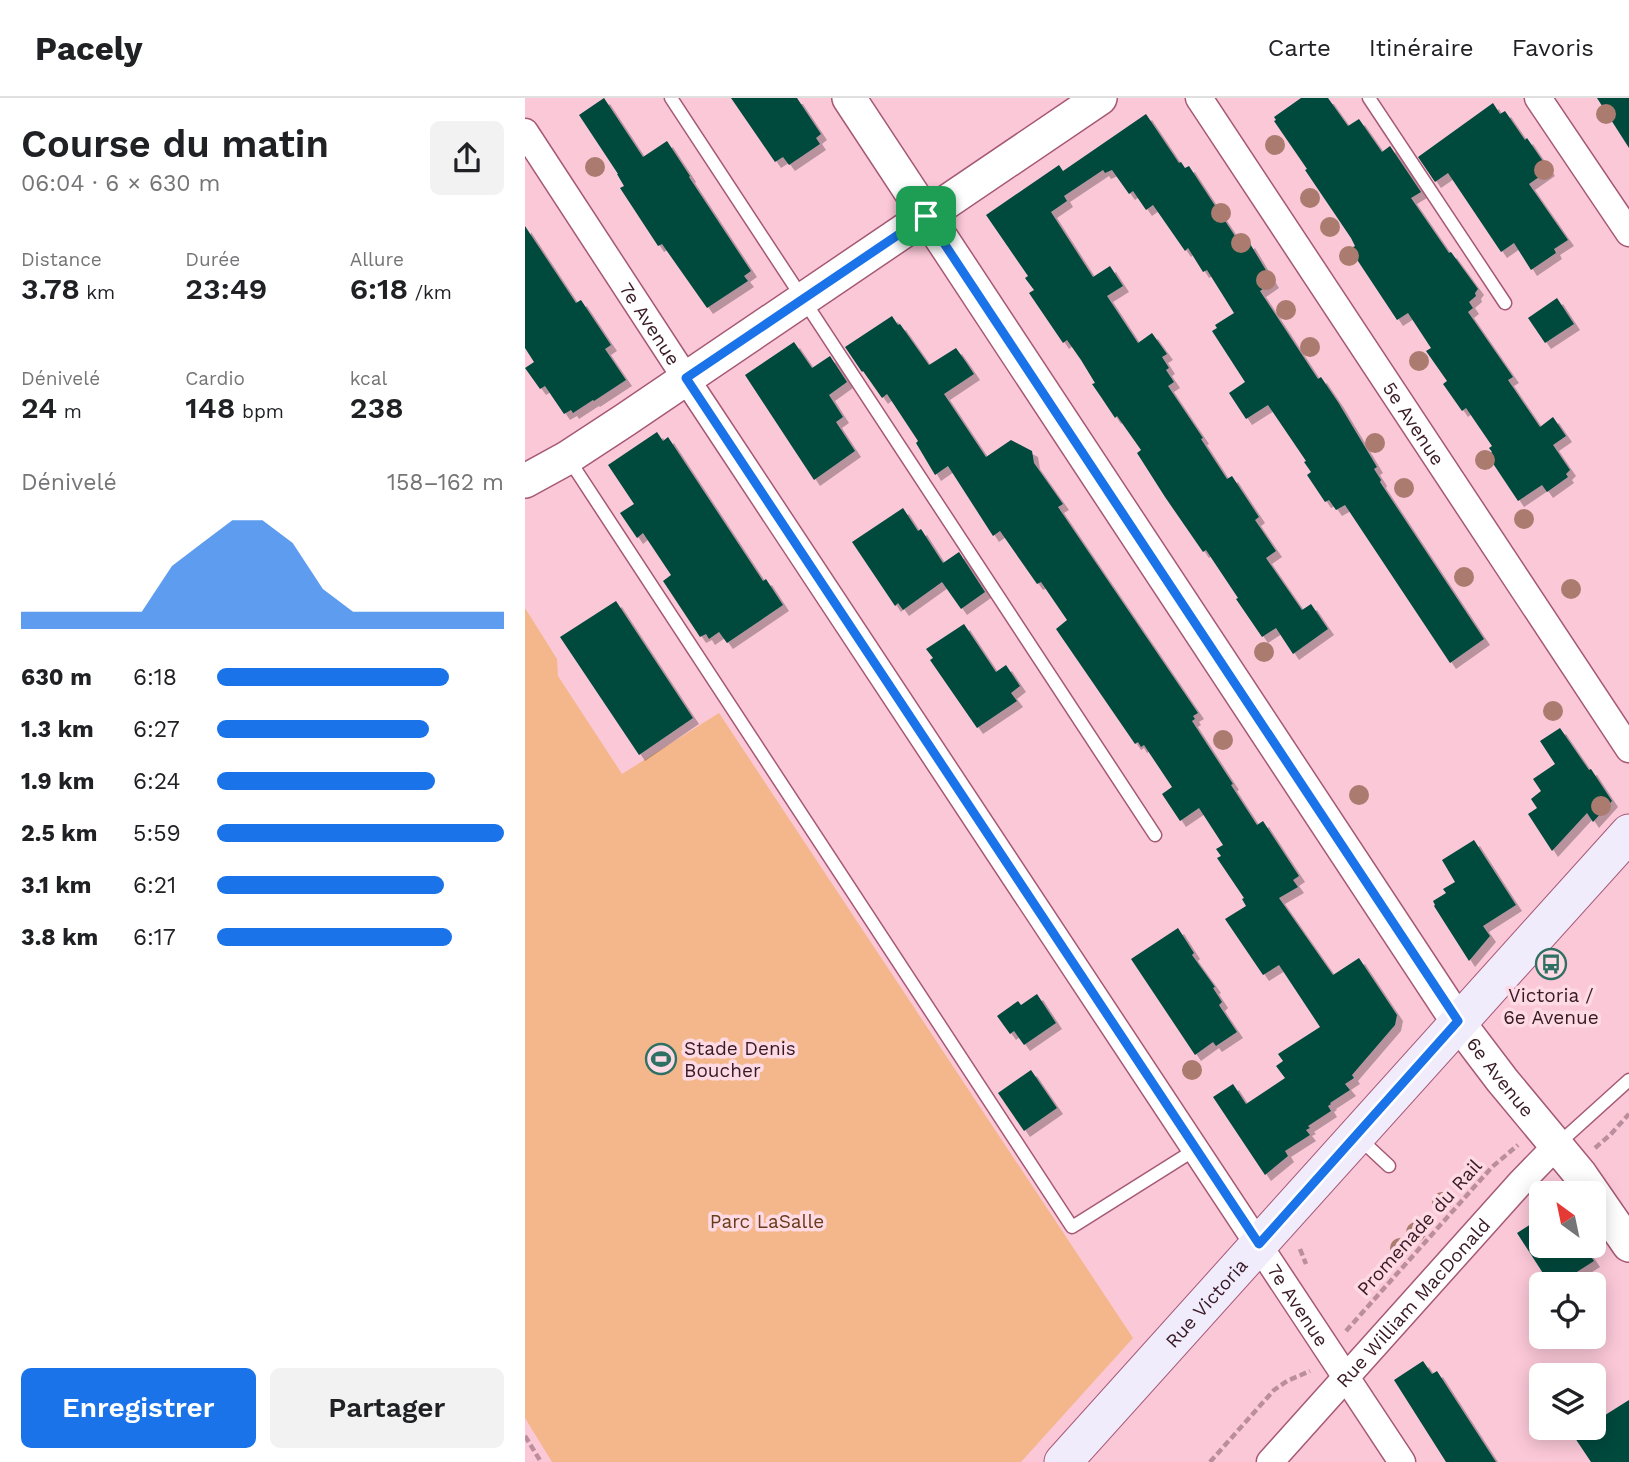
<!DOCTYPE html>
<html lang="fr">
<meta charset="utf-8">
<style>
:root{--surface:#fff;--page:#f2f2f2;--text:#202124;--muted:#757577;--line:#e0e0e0;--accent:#1a73e8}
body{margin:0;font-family:"Work Sans",sans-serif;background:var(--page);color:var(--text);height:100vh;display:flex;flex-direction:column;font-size:26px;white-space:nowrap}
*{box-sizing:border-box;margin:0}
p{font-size:23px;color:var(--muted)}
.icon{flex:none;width:38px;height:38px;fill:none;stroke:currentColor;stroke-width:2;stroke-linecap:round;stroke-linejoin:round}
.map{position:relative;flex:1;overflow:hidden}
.panel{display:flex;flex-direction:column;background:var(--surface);width:525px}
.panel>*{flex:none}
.needle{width:46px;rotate:327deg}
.fabs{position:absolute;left:1004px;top:1083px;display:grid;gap:14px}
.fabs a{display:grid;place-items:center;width:77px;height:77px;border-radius:10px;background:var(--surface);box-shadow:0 4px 18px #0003;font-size:35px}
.pin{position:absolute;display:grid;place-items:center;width:60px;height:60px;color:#fff;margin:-30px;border-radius:14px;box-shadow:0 4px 10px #0006}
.round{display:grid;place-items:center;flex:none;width:74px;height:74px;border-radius:10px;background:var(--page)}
.overview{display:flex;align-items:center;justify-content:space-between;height:119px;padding:0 21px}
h1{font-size:38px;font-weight:600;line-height:52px}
.stats{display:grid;grid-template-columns:repeat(3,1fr);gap:10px;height:119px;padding:7px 21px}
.stats div{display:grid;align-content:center}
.stats b{font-size:30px;font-weight:600}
.stats small{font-size:19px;font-weight:400}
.stats p{font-size:19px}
.chart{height:196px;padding:14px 21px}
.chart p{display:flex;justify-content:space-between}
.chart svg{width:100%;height:126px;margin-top:7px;fill:var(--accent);opacity:.7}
.action{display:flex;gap:14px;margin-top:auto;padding:14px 21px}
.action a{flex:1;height:80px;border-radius:10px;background:var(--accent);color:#fff;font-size:28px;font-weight:600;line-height:80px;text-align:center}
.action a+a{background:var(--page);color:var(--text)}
ul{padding:0 21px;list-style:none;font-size:23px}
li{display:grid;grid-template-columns:112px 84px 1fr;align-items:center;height:52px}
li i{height:18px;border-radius:9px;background:var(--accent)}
header{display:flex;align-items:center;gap:42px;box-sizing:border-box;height:98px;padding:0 35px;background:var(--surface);border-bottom:2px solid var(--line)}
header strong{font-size:33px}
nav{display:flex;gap:38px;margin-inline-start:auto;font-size:24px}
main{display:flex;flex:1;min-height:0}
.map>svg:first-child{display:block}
</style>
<header>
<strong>Pacely</strong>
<nav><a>Carte</a><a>Itinéraire</a><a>Favoris</a></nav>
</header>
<main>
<section class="panel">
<div class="overview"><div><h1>Course du matin</h1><p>06:04 · 6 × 630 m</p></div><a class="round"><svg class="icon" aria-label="share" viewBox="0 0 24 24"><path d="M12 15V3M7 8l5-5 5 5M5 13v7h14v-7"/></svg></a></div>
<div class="stats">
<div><p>Distance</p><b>3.78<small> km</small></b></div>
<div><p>Durée</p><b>23:49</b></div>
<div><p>Allure</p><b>6:18<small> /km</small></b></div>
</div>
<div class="stats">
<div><p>Dénivelé</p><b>24<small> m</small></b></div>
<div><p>Cardio</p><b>148<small> bpm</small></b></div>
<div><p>kcal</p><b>238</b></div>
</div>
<div class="chart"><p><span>Dénivelé</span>158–162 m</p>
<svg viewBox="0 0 160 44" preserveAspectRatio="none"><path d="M0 44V38L10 38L20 38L30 38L40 38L50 22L60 14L70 6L80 6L90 14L100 30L110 38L120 38L130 38L140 38L150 38L160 38V44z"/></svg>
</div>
<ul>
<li><b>630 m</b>6:18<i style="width:81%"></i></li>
<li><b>1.3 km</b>6:27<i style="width:74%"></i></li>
<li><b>1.9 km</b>6:24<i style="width:76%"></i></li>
<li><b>2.5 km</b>5:59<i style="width:100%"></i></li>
<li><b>3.1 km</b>6:21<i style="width:79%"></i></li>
<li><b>3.8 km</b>6:17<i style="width:82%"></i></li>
</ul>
<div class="action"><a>Enregistrer</a><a>Partager</a></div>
</section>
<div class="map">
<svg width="1104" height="1364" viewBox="0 0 1104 1364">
<defs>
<filter id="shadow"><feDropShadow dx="6" dy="6" stdDeviation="0" flood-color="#0004"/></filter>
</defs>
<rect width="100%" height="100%" fill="#fbc8d8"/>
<polygon fill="#f3b78b" points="0,510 32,561 33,578 97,676 194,615 608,1240 496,1364 27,1364 0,1320"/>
<g fill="#04493e" filter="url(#shadow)">
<polygon points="79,0 118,59 142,43 165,78 164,79 226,173 219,178 223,183 182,210 137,146 133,148 95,90 99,88 92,76 93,76 54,17"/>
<polygon points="206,0 272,0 296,36 291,40 295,46 264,67 258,59 250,64"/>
<polygon points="776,0 803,0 823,28 834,21 857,54 865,48 896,94 886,100 924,155 926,154 953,191 950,195 951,198 944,204 948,210 943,214 988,279 983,282 1015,329 1028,319 1041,338 1028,347 1045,372 1041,376 1043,379 1022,394 1017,387 993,403 963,358 967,354 964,350 967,348 941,310 937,313 918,286 922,283 901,253 906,250 883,215 872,222 825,151 830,148 826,140 780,72 782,71 749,23 751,22 749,19"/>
<polygon points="1072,0 1104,0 1104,50"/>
<polygon points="968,5 975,16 980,13 1000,42 1002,40 1024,72 1004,86 1043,142 1029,151 1031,155 1006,172 989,145 976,154 923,75 910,84 893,59"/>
<polygon points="621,16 654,65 656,64 660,70 664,68 710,138 714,136 720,147 724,144 748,184 735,193 793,281 796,279 813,304 852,369 849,371 856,382 855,384 959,541 925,565 820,407 811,412 804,402 800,404 782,377 786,374 779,364 781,363 743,307 721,321 704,295 720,284 687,233 692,230 690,227 709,215 682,172 678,174 663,150 660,153 628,107 621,112 608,93 604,96 587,72 580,75 578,72 539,98 542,103 526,114 568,179 585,168 598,188 582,198 613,245 627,235 642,256 637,259 644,270 641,272 649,284 643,288 678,340 676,341 702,381 707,378 734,419 730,422 751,453 741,460 777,512 786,506 803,531 768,556 751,530 737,539 711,501 713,500 681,452 678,454 640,399 612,355 616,352 592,318 590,320 576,299 567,286 570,285 556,262 542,242 538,245 504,195 509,192 500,180 503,178 461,117 534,67 538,73"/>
<polygon points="0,128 51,205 56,202 86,247 80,251 101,282 69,303 68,302 48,315 46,312 39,316 20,288 15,291 0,270 9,264 0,250"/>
<polygon points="1032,200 1049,226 1020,245 1003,220"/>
<polygon points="367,218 373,227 375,226 404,267 431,250 441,264 449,276 419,296 461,359 486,342 507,353 509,365 538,406 533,409 673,615 668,618 670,621 667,623 708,686 706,687 732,727 738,723 774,778 768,782 773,789 754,800 808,877 834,860 872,917 870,927 827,977 829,980 820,986 825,992 805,1005 806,1006 803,1008 806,1013 783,1028 785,1030 781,1032 785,1037 760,1053 763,1058 740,1077 688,999 708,986 721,1006 760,980 751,968 758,963 753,956 795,929 754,867 738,877 700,821 721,808 717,801 719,800 692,760 696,758 691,751 698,747 674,710 655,723 637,696 647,689 619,647 616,649 613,644 610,646 531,531 542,522 516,484 512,486 475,433 468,438 423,368 410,377 391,345 393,343 362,296 357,300 338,273 337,274 320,249"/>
<polygon points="269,244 287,270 305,258 322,284 304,297 318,319 311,324 330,353 289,382 220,277"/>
<polygon points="132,334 138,343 143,339 238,483 241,481 258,507 202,545 194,534 184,541 181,536 175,539 138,483 146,477 118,435 112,440 95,415 109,406 83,367"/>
<polygon points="378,410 393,433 396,431 418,465 434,454 460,494 436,511 417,484 378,512 373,505 370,508 327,444"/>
<polygon points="91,503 168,620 114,657 35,539"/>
<polygon points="439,526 471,574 481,567 495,588 486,595 492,603 452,630 405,562 408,560 401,551"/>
<polygon points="1035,630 1064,672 1066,671 1087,703 1068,724 1062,715 1027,753 1003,716 1012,710 1006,701 1016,693 1008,681 1030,666 1015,643"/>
<polygon points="949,742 991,807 958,828 965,838 944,863 909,808 910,807 908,803 921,795 918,791 930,784 917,762"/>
<polygon points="653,830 669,855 667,857 690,889 688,890 697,904 694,907 712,934 691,948 688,944 670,957 606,861"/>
<polygon points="512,896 531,925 499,947 489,933 485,936 472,918 493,903 496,907"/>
<polygon points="506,972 532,1010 499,1033 473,995"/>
<polygon points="1017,1119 1017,1148 1059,1148 1069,1163 1033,1186 1025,1186 992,1135"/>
<polygon points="898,1263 907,1276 912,1273 971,1364 921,1364 869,1282"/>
<polygon points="1104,1302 1104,1364 1066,1364 1048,1337 1059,1330 1069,1330 1069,1324"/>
</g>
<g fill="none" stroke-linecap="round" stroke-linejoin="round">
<g stroke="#a55975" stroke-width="15">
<g id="service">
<polyline points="146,0 630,737"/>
<polyline points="844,0 980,205"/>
<polyline points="43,360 547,1129 671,1051"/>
<polyline points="834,1040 864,1068"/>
<polyline points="1032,1047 1104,982"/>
</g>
</g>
<g stroke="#a55975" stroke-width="29">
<g id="minor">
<path id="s1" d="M 674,0 L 1104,651"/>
<polyline points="1013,0 1104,135"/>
<path id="s2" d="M 0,34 L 173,299 L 877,1364"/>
<path id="s3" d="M 745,1364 L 997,1083 L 1032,1047"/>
</g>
</g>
<g stroke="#a55975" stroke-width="36">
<g id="tertiary">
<path id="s4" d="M 324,0 L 933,924 L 977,982 L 1055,1076 L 1104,1147"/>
<polyline points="0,383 42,360 100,322 575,0"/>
</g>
</g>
<g stroke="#a55975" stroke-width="39">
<g id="secondary">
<path id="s5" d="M 538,1364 L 1104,735"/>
</g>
</g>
<g stroke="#bb8e9d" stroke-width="4.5" stroke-dasharray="7 3.5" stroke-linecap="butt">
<polyline points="1070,1050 1085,1037 1104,1016"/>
<polyline points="775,1151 781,1166"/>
<polyline points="821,1233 967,1069 993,1047"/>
<polyline points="0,1338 16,1364"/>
<polyline points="685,1364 749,1292 762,1283 785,1273"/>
</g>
<use href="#service" stroke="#fff" stroke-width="12"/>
<use href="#minor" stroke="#fff" stroke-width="26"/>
<use href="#tertiary" stroke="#fff" stroke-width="33"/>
<use href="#secondary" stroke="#f0ecfc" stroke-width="37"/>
</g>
<g fill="#aa7b6e">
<circle cx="1081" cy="16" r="10"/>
<circle cx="750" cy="47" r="10"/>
<circle cx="70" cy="69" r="10"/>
<circle cx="1019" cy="72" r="10"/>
<circle cx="785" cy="100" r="10"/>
<circle cx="696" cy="115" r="10"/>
<circle cx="805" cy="129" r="10"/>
<circle cx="716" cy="145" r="10"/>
<circle cx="824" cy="158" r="10"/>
<circle cx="741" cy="182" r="10"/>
<circle cx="761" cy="212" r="10"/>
<circle cx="785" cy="249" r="10"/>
<circle cx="894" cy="263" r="10"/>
<circle cx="850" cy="345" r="10"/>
<circle cx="960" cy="362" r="10"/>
<circle cx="879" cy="390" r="10"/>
<circle cx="999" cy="421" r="10"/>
<circle cx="939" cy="479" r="10"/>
<circle cx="1046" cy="491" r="10"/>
<circle cx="739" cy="554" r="10"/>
<circle cx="1028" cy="613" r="10"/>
<circle cx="698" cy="642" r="10"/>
<circle cx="834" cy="697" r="10"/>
<circle cx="1076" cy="708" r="10"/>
<circle cx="667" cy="972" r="10"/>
<circle cx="917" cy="1104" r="10"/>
<circle cx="891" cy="1134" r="10"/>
<circle cx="875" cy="1150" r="10"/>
</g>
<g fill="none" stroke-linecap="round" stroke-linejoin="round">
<g stroke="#fff" stroke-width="14">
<polygon id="route" points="401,118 933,923 734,1146 161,280"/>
</g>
<use href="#route" stroke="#1a73e8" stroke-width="9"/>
</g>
<defs>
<g id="bus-ring" transform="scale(1.575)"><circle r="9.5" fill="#fedae5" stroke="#2e7164" stroke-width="1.5"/><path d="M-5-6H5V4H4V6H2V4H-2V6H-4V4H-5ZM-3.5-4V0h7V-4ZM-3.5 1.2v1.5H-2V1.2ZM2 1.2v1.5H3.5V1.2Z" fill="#2e7164"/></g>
<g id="stadium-ring" transform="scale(1.575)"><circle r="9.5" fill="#fedae5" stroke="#2e7164" stroke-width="1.5"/><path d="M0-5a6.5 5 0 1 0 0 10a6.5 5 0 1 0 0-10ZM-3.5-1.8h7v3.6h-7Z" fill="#2e7164"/></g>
</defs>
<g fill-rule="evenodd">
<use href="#bus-ring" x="1026" y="866"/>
<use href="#stadium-ring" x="136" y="961"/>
</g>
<g text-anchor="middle" stroke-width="7" stroke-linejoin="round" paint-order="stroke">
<g font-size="19" fill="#381924" stroke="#fedae5">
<text dy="7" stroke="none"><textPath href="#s2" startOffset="229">7e Avenue</textPath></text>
<text dy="7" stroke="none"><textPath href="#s1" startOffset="390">5e Avenue</textPath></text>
<text dy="7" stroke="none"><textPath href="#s4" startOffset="1176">6e Avenue</textPath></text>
<text transform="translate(894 1129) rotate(-48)" y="7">Promenade du Rail</text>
<text dy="7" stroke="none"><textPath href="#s5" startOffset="214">Rue Victoria</textPath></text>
<text dy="7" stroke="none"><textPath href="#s3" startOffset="214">Rue William MacDonald</textPath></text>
<text dy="7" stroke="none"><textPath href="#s2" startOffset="1405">7e Avenue</textPath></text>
</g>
<g font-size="19" fill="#381924" stroke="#fedae5">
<text x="1026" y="904">Victoria /<tspan x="1026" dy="22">6e Avenue</tspan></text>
<text x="159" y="957" text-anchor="start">Stade Denis<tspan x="159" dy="22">Boucher</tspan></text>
</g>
<g font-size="19" fill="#673c18" stroke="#fedae5">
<text x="242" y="1130">Parc LaSalle</text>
</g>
</g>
</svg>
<div class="fabs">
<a><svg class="needle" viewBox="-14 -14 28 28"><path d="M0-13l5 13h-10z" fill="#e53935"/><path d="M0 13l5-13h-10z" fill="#757577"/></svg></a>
<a><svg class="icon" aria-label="locate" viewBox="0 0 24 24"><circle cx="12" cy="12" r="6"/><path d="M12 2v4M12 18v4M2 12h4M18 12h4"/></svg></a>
<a><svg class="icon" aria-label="layers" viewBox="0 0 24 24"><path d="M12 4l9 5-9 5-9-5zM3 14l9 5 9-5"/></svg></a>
</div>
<div class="pin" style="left:401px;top:118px;background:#1e9e55"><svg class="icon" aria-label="arrive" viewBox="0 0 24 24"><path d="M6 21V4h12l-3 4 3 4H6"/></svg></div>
</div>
</main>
